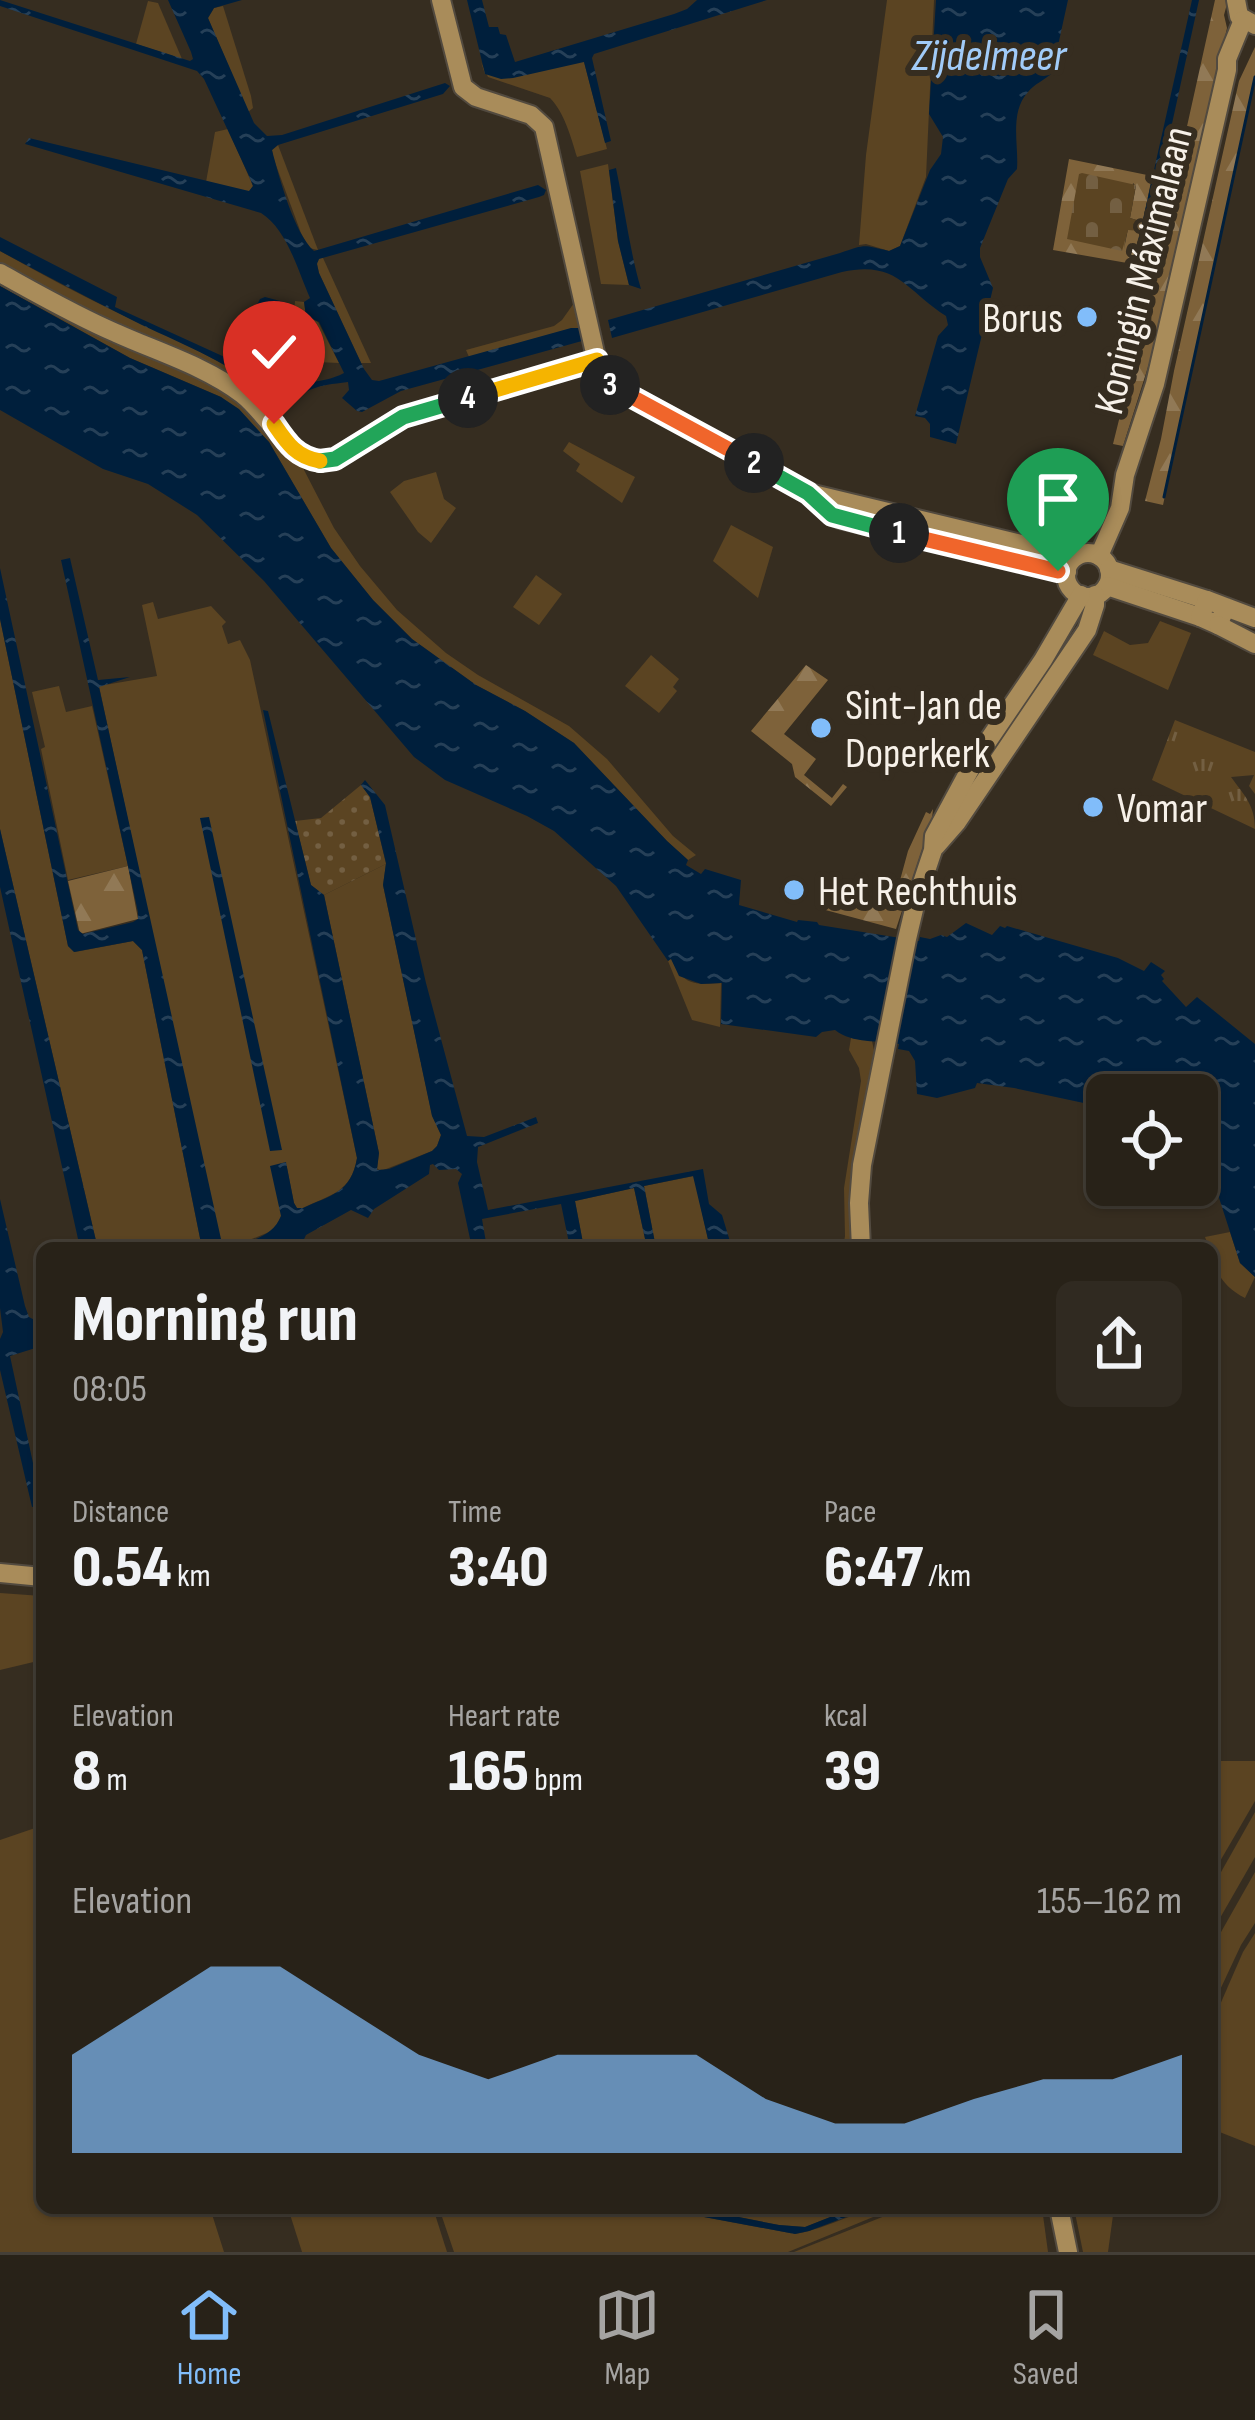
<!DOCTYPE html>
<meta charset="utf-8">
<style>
:root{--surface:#282218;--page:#302a21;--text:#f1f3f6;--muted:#a5a4a2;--line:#443f37;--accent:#81bdfa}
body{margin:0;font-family:"Sofia Sans Condensed",sans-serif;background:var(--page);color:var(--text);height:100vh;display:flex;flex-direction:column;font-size:45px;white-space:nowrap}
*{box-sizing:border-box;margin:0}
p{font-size:39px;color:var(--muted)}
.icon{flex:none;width:66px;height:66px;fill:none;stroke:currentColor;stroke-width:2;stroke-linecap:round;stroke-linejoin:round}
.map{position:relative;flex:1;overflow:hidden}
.side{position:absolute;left:36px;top:1242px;width:1182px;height:972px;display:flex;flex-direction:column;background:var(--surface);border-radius:18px;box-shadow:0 3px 9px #0004,0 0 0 3px var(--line)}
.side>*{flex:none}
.tools{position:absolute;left:1086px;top:1074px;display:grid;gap:24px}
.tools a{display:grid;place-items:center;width:132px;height:132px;border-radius:18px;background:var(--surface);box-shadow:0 3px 9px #0004,0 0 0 3px var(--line);font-size:60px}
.pin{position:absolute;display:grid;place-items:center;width:102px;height:102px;color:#fff;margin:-123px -51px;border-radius:50% 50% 50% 0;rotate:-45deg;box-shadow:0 0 12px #0007}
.pin .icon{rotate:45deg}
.km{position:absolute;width:60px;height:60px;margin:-30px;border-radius:50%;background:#222;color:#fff;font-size:33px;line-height:60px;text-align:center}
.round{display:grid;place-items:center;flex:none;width:126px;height:126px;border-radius:18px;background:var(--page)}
.summary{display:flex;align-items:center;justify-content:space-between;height:204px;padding:0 36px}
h1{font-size:66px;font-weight:800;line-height:90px}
.metrics{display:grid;grid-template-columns:repeat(3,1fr);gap:18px;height:204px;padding:12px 36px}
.metrics div{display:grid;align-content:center}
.metrics b{font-size:60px;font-weight:800}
.metrics small{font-size:33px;font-weight:400}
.metrics p{font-size:33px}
.chart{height:336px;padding:24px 36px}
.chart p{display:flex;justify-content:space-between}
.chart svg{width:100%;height:216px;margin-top:12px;fill:var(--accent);opacity:.7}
.menu{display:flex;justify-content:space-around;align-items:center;height:168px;border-top:3px solid var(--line);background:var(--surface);font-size:33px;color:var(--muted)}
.menu a{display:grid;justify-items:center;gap:6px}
.menu .selected{color:var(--accent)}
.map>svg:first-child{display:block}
</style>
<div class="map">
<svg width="1255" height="2252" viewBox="0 0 1255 2252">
<defs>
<pattern id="forest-firs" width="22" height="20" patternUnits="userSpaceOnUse" patternTransform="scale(3)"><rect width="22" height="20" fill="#7e623a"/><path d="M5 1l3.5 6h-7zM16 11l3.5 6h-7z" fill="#917956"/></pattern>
<pattern id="cemetery-stones" width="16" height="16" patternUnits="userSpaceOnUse" patternTransform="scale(3)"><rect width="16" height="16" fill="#5b4422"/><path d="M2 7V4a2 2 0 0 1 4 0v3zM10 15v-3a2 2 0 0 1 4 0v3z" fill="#735f42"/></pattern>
<pattern id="park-tufts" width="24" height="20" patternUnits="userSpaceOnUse" patternTransform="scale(3)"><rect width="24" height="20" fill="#5b4422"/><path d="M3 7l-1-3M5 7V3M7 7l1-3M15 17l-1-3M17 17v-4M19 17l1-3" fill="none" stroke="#735f42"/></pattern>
<pattern id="garden-dots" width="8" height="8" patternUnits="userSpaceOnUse" patternTransform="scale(3)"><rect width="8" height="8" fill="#5b4422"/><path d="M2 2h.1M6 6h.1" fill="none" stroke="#735f42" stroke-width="1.8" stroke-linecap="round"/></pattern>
<pattern id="water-ripples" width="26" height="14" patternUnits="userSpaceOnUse" patternTransform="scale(3)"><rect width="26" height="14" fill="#001f3c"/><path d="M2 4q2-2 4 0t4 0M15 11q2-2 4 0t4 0" fill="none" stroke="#264058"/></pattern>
</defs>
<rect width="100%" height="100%" fill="#362d20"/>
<g fill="#5b4422">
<polygon points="887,0 934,0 926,177 900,246 889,251 866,244 859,245 866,155"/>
<polygon points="148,1 158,3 182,59 136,44"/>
<polygon points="223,6 251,96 253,108 248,112 208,18 214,8"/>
<path d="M 581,61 L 584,62 L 607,149 L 577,157 C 571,137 564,112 550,98 L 488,77 L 481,62 L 485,74 Z"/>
<polygon points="228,129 253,186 249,192 206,182 215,132"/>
<polygon points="278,145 318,250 309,248 301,233 273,157 272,150"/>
<polygon points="608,164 618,241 629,285 601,284 580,171"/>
<path d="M 0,251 C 38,272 76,293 116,312 C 176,341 236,362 284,411 L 277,415 C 241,372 183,355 133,331 C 88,310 43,287 0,262 Z"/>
<polygon points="319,258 323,258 371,363 361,363 319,273 317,264"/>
<polygon points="0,280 234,394 274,435 288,457 303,468 334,528 360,566 397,610 446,653 478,675 569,726 607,759 673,836 696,855 688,860 667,841 574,743 525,711 476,685 412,639 373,600 331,548 269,442 221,397 130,358 0,286"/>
<polygon points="295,301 304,302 306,316 318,322 339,363 317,362 315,359 294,314"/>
<polygon points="574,303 579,328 469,357 466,350 554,326 562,320"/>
<polygon points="291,320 307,357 316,368 306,370 275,392 259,379 263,371 255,352 271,321"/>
<polygon points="569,442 635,477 622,503 576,471 580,464 563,451"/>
<polygon points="436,472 444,499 456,508 431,543 418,532 390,492 404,481"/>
<polygon points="731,525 773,547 758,598 713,561"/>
<polygon points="536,575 562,594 539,625 513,607"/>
<path d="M 153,602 L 158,619 L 211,606 L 226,622 L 222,626 L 228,644 L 240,640 L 250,660 L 357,1158 C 351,1193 331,1194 303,1208 L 297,1208 L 294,1203 L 286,1163 L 281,1216 L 274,1230 L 230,1248 L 220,1247 L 99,686 L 157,676 L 142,605 Z"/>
<polygon points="0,619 68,946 75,952 133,941 142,950 202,1248 100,1248 97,1245 0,829"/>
<polygon points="1160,621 1191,633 1168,690 1093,655 1104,631 1130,645 1148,643"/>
<polygon points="651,655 679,679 673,687 677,691 659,713 625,686"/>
<polygon points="59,686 66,712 92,706 128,866 68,880 41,749 45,747 32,692"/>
<polygon points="386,864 383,885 432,1115 441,1135 437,1146 432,1151 381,1171 377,1168 379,1153 324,895"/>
<path d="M 671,958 C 683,985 693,985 721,983 L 720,1027 L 692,1020 L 668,961 Z"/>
<polygon points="851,1038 872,1041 875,1055 858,1248 843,1248 845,1236 844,1188 861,1081 859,1068 849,1050"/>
<polygon points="694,1176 710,1248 656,1248 644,1186"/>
<polygon points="634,1188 647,1248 584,1248 575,1201"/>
<path d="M 1230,1232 L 1240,1263 L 1255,1277 L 1245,1298 C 1225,1288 1213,1272 1212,1248 L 1209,1248 L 1205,1237 Z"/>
<polygon points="0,1593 42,1596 42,1660 0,1670"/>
<polygon points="1212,1761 1255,1761 1255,1801 1212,1875"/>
<polygon points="1255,1812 1255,1857 1212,1932 1212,1888"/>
<polygon points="38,1827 42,1836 42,2208 210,2208 224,2252 0,2252 0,1840"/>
<polygon points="1255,1872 1255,1923 1241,1945 1212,2007 1212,1948"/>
<polygon points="1255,1933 1255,2146 1212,2129 1212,2023 1243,1952"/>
<polygon points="288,2208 433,2208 447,2252 302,2252"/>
<path d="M 439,2208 L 656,2208 L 795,2234 C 832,2228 855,2208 895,2208 L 788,2252 L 454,2252 Z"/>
<polygon points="693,2208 853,2208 805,2227 779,2225"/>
<polygon points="905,2208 1042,2208 1048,2252 794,2252"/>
<polygon points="1074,2208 1114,2208 1108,2252 1083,2252"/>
</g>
<g fill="url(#forest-firs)">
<polygon points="1215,0 1228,0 1224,15 1227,28 1166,310 1123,446 1113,444 1147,307"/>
<polygon points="1255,47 1255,77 1163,505 1145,501 1161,439 1174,371 1239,81"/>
<polygon points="1069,159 1152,176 1143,222 1130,218 1136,186 1133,183 1124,249 1128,229 1140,231 1133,264 1053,250"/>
<polygon points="268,308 288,312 291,320 271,321 255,352 263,371 259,379 242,368 240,361 264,311"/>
<polygon points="806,665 828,680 784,734 816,759 804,775 832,798 843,784 847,787 831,806 795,777 792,764 751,731"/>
<polygon points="933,809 932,819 896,929 818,908 816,893 893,906 908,851 926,812 930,814"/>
<polygon points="128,866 138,919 80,934 68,881"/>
</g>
<polygon fill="url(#cemetery-stones)" points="1082,173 1136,185 1130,218 1143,222 1140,231 1128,230 1122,251 1067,239 1079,174"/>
<path fill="url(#park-tufts)" d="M 1175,720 L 1255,752 L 1255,794 L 1249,786 L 1254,775 L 1231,777 C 1244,795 1255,805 1255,829 L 1152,780 Z"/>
<polygon fill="url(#garden-dots)" points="361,785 370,797 386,864 324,895 311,885 295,821 321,818"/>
<g fill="url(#water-ripples)">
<path d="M 0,0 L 190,61 L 193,59 L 191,52 L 168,0 L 242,0 L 214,8 L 208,18 L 254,123 L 267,136 L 282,135 L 445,83 L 450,86 L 443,94 L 278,145 L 272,150 C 279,177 294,233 314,251 L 538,185 L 546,190 L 544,195 L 539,197 L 319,259 L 317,264 L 319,273 L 364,369 L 372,380 L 379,381 L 571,328 L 579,328 L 582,341 L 401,391 L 362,412 L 357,411 L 342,398 L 349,390 L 348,382 C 316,386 306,387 284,411 C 240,363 180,345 124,316 C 82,295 41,273 0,251 L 0,237 L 117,297 L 115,307 L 229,359 L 260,299 L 265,297 L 288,303 L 288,312 L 274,308 L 264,311 L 240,360 L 242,368 L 284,400 C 308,375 319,386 344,373 L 319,322 L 306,316 L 304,302 L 310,298 C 298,271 287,229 261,213 L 25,144 L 29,138 L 249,191 L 253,186 L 249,176 L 204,79 L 197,71 L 0,6 Z"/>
<polygon points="467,0 482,0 489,27 498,27 500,34 506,35 515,62 674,14 687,9 697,0 767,0 594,54 592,58 611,141 605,143 584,62 513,78 501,79 485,74"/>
<path d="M 936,0 L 1068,0 L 1052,73 C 1045,80 1034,84 1028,92 C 1009,113 1019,145 1017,169 L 1008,179 L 980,248 L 980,257 L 993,288 L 956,444 L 930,437 L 930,424 L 925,418 L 915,416 L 938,336 L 948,325 L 946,316 C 906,291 898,260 842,272 L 612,338 L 608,320 L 840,253 C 867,244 862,245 889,251 L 900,246 L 930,170 L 941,154 L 943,137 L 929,114 Z"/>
<polygon points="1192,0 1199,0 1141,266 1133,264"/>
<path d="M 616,168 C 625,209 629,248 641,289 L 629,285 L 618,241 L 609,170 Z"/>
<path d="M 0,286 L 130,358 L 221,397 L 239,409 L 269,442 L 331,548 L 373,600 L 412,639 L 476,685 L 525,711 L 574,743 L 667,841 L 688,860 L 686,865 L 701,874 L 705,869 L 741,880 L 739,905 L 797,922 L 798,920 L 817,922 L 819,925 L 919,941 L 920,937 L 930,939 L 941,935 L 947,937 L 966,923 L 992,935 L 1000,926 L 1005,928 L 1007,926 L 1118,958 L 1144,971 L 1151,962 L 1165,971 L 1161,975 L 1164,979 L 1162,981 L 1186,1007 L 1197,997 L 1255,1044 L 1255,1277 L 1240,1263 L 1212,1176 L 1197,1148 L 1197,1095 L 1107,1095 L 1107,1108 L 1014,1088 L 977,1083 L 975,1088 L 937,1098 L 917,1094 L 915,1061 L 909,1051 L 898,1049 L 899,1044 C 878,1040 853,1044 835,1030 L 822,1032 L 816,1037 L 721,1024 L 722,983 L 701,984 L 679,976 L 671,959 L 668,961 L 616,886 L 554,831 L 527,816 L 445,780 L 414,757 L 264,581 L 197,515 L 148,484 L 103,469 L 0,410 Z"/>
<polygon points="70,558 98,680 130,677 99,687 223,1248 202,1248 142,950 133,941 74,952 68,946 0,619 0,568 78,930 83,934 133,922 138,919 138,912 61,560"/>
<path d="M 263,710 L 268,711 L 311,885 L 324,895 L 379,1153 L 377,1170 L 389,1169 L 432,1151 L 437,1146 L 441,1135 L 432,1116 L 383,885 L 386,863 L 370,797 L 361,785 L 365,780 L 385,805 L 426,983 L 467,1136 L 484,1137 L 536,1117 L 538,1123 L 478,1147 L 477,1162 L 488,1210 L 703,1169 L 709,1204 L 722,1215 L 732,1248 L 710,1248 L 693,1176 L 644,1186 L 656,1248 L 647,1248 L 634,1188 L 575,1201 L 584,1248 L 570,1248 L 561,1204 L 482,1219 L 487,1248 L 472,1248 L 458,1183 L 462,1174 L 456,1169 L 439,1170 L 433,1164 L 430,1165 L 429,1174 L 374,1209 L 368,1218 L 351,1210 L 306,1235 L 300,1248 L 228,1248 C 248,1242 273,1237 281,1216 L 270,1166 L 286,1162 L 294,1203 L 297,1208 L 303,1208 C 331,1195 351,1193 357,1158 Z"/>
<polygon points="209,817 282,1150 270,1151 200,818"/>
<polygon points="0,829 97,1245 100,1248 80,1248 0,887"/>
<polygon points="0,1199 25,1306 29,1317 42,1324 42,1346 10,1356 42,1505 32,1507 0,1370 0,1339 3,1332 0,1308"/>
<polygon points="656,2208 693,2208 779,2225 805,2227 853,2208 870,2208 809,2231 795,2234"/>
</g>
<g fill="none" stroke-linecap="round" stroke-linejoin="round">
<polyline stroke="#001f3c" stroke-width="3" points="1164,497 1255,77"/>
<g stroke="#524a3f" stroke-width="22">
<g id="secondary">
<polyline points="441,0 463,87 476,97 531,115 544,127 595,353 607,382 808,493 832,515 840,519 1067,572"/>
<polyline points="1236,0 1239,16 1255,25"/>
<path d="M 0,273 C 38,294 76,316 116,333 C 158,352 205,366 242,394 C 272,417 293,471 335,459 L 403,417 L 597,360"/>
<polyline points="813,494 1075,557"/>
<circle cx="1088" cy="575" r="22"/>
<polyline points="1099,556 1120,508 1125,475 1155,384 1227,70 1227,59 1243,20"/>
<polyline points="1109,569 1207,600"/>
<polyline points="1107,586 1200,617"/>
<polyline points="1226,607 1218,625 1200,617 1207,600 1255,618"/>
<polyline points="1218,625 1255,644"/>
<polyline points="936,846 957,822 1087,630 1095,605 1095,595"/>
<polyline points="861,1248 859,1203 862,1165 907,939 916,901 933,850 934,836 975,760 1043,660 1081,595"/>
<polyline points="0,1573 42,1577"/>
<polyline points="1059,2208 1068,2252"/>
</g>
</g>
<use href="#secondary" stroke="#a98c5a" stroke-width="18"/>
</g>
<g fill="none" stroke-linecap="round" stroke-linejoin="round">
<g stroke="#fff" stroke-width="24">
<polyline id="split-1" points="899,533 1058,571"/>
</g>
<g stroke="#fff" stroke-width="24">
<polyline id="split-2" points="754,463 808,493 832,515 899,533"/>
</g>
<g stroke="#fff" stroke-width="24">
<polyline id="split-3" points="610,385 754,463"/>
</g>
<g stroke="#fff" stroke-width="24">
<polyline id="split-4" points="468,398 597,360 604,380 610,385"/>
</g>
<g stroke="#fff" stroke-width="24">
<polyline id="split-5" points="320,461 335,459 403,417 468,398"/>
</g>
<g stroke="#fff" stroke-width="24">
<path id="split-6" d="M 274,424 C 287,443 296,457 320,461"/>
</g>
<use href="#split-1" stroke="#f0652b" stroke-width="15"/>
<use href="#split-2" stroke="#22a559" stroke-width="15"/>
<use href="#split-3" stroke="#f0652b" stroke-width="15"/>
<use href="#split-4" stroke="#f5b400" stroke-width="15"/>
<use href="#split-5" stroke="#22a559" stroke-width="15"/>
<use href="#split-6" stroke="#f5b400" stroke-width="15"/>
</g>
<g fill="#81bdfa" stroke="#362d20" stroke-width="4.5">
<circle cx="1087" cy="317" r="12"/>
<circle cx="821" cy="728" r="12"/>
<circle cx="1093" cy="807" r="12"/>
<circle cx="794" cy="890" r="12"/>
</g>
<g text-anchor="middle" stroke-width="12" stroke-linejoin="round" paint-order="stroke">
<g font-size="42" fill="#f7f1e9" stroke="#362d20">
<text transform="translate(1142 270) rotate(-76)" y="15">Koningin Máximalaan</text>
</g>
<g font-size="42" fill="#f7f1e9" stroke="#362d20" text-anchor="start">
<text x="1063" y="332" text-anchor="end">Borus</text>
<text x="845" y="719">Sint-Jan de<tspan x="845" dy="48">Doperkerk</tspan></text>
<text x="1117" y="822">Vomar</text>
<text x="818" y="905">Het Rechthuis</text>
</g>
<g font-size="45" font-style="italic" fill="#a1cbf8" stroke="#362d20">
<text x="989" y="70">Zijdelmeer</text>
</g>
</g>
</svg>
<div class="tools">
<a><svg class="icon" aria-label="locate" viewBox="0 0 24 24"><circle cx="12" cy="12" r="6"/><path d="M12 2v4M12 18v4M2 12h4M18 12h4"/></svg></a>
</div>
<div class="pin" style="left:1058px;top:571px;background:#1e9e55"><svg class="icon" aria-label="arrive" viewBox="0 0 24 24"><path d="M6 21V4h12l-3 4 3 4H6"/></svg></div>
<div class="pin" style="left:274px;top:424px;background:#d93025"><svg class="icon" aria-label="check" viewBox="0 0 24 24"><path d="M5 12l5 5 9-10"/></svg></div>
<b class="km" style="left:899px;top:533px">1</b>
<b class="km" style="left:754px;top:463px">2</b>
<b class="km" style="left:610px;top:385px">3</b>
<b class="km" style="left:468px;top:398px">4</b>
<section class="side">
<div class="summary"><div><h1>Morning run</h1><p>08:05</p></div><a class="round"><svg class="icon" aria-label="share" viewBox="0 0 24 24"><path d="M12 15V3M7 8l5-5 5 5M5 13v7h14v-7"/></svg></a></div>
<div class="metrics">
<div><p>Distance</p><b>0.54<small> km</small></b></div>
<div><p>Time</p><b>3:40</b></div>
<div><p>Pace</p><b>6:47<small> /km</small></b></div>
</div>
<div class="metrics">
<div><p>Elevation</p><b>8<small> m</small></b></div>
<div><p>Heart rate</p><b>165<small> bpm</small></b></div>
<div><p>kcal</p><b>39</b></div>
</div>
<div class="chart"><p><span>Elevation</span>155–162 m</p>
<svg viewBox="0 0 160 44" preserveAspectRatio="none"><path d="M0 44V24L10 15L20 6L30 6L40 15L50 24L60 29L70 24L80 24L90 24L100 33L110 38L120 38L130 33L140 29L150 29L160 24V44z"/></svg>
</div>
</section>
</div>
<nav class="menu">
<a class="selected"><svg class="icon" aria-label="home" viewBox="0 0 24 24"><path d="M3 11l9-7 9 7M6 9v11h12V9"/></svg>Home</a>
<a><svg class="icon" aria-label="map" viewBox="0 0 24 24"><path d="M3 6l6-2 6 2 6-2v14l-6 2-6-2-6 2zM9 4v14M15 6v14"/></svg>Map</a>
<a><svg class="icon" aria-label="saved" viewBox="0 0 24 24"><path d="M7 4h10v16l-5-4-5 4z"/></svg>Saved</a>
</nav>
